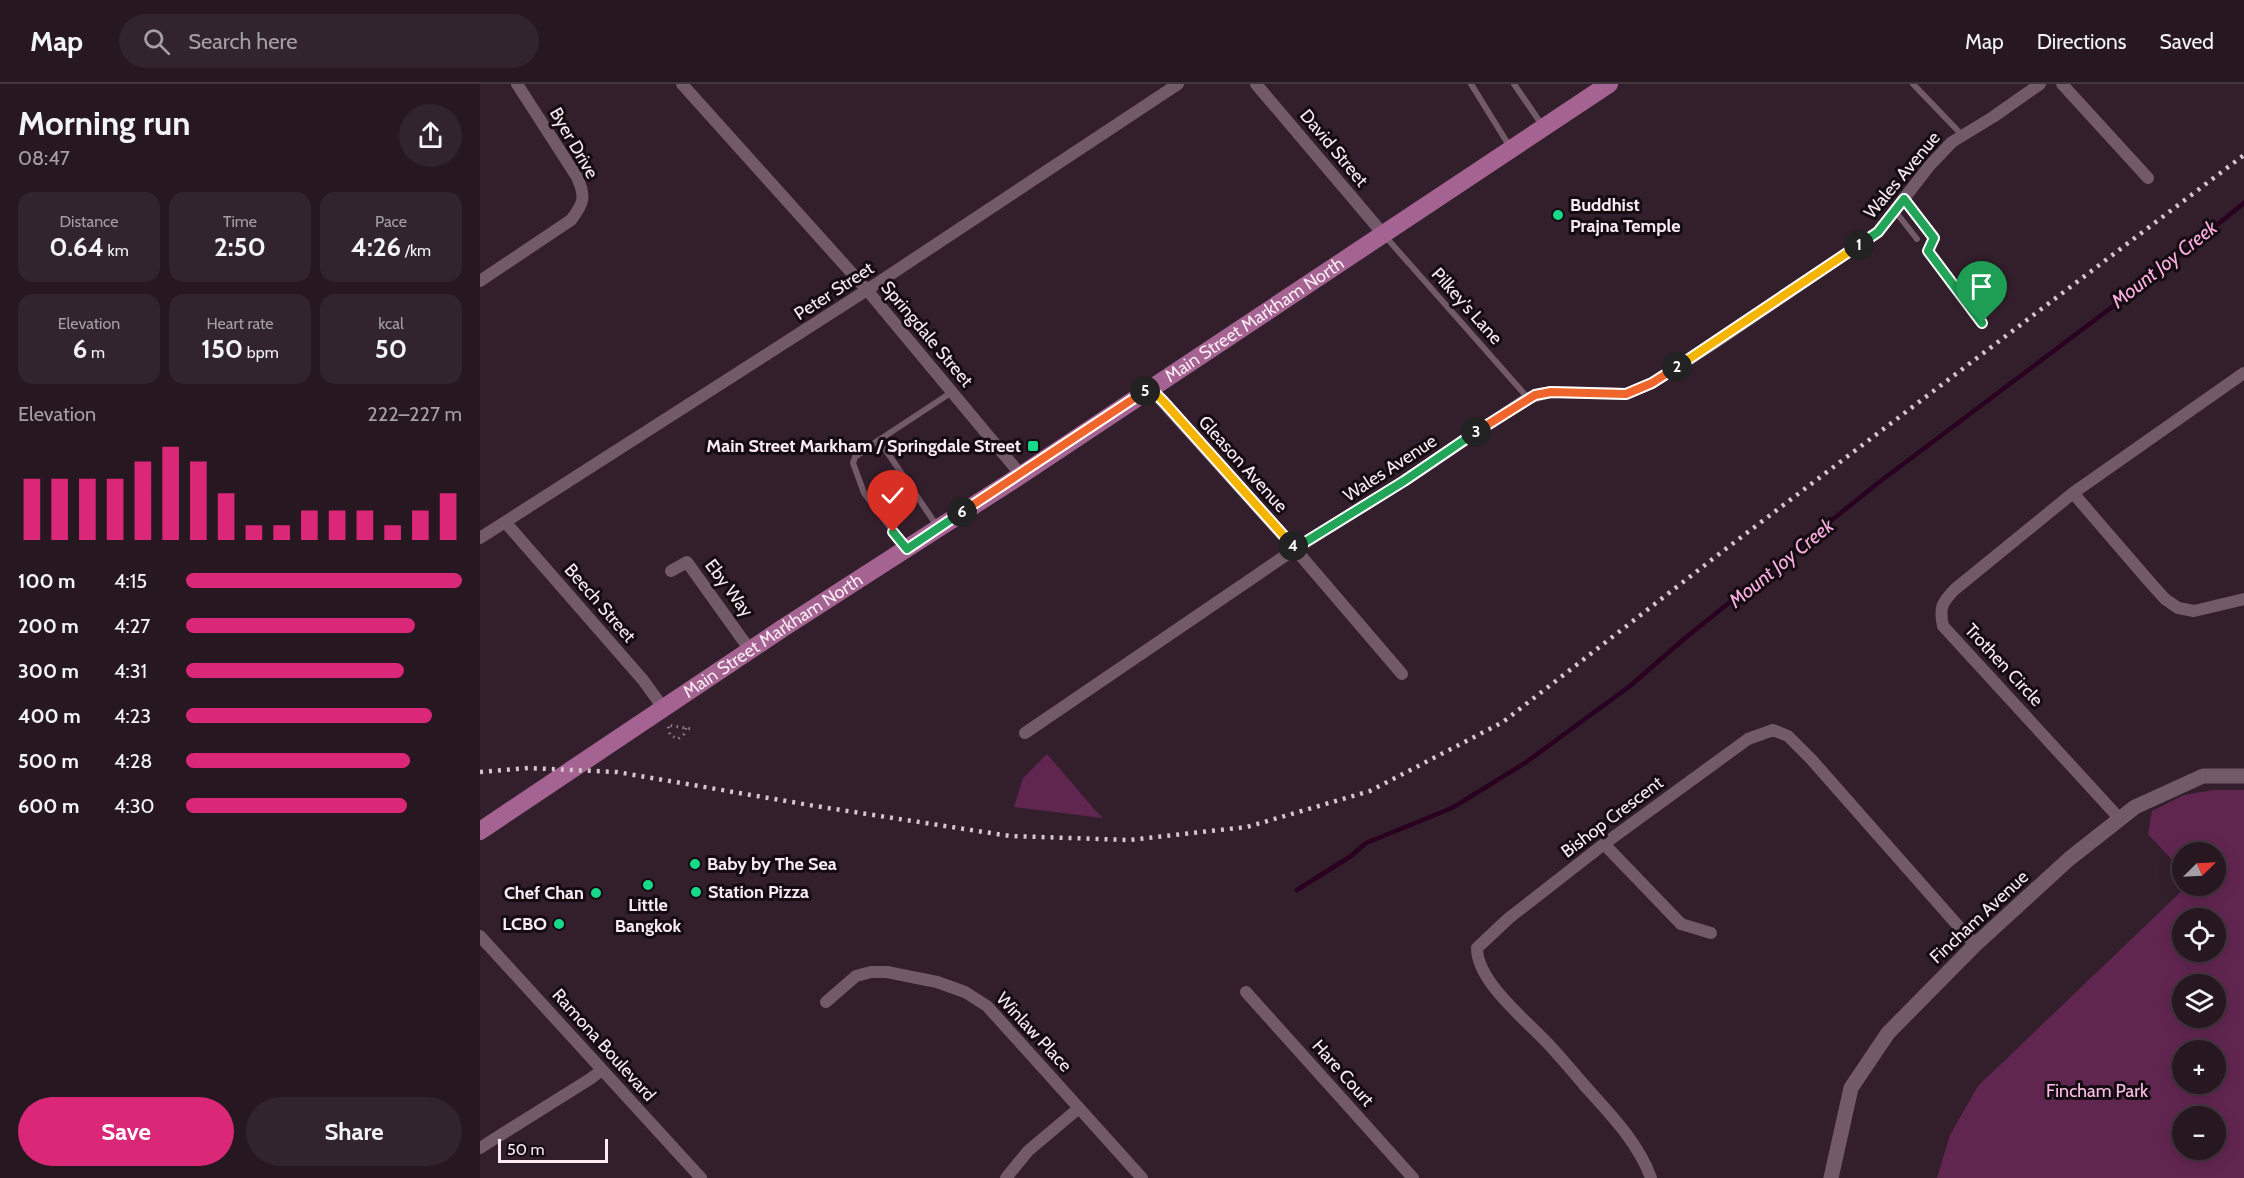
<!DOCTYPE html>
<meta charset="utf-8">
<style>
:root{--surface:#261721;--page:#32242e;--text:#f1f3f6;--muted:#a49fa5;--line:#42363f;--accent:#db2777}
body{margin:0;font-family:Cabin,sans-serif;background:var(--page);color:var(--text);height:100vh;display:flex;flex-direction:column;font-size:22px;white-space:nowrap}
*{box-sizing:border-box;margin:0}
p{font-size:20px;color:var(--muted)}
.icon{flex:none;width:33px;height:33px;fill:none;stroke:currentColor;stroke-width:2;stroke-linecap:round;stroke-linejoin:round}
.map{position:relative;flex:1;overflow:hidden}
.drawer{display:flex;flex-direction:column;background:var(--surface);width:480px}
.drawer>*{flex:none}
.needle{width:39px;rotate:66deg}
.buttons{position:absolute;left:1692px;top:758px;display:grid;gap:12px}
.buttons a{display:grid;place-items:center;width:54px;height:54px;border-radius:50%;background:var(--surface);box-shadow:0 3px 15px #0003,0 0 0 2px var(--line);font-size:30px}
.scale{position:absolute;left:18px;bottom:15px;width:110px;box-sizing:border-box;padding-left:6px;border:3px solid #f9eaf3;border-top:0;font-size:16px;line-height:21px;white-space:nowrap;color:#f9eaf3;-webkit-text-stroke:4px #150c12;paint-order:stroke}
.pin{position:absolute;display:grid;place-items:center;width:51px;height:51px;color:#fff;margin:-62px -26px;border-radius:50% 50% 50% 0;rotate:-45deg;box-shadow:0 0 6px #0007}
.pin .icon{rotate:45deg}
.km{position:absolute;width:30px;height:30px;margin:-15px;border-radius:50%;background:#222;color:#fff;font-size:16px;line-height:30px;text-align:center}
.round{display:grid;place-items:center;flex:none;width:63px;height:63px;border-radius:32px;background:var(--page)}
.summary{display:flex;align-items:center;justify-content:space-between;height:102px;padding:0 18px}
h1{font-size:33px;font-weight:700;line-height:45px}
.figures{display:grid;grid-template-columns:repeat(3,1fr);gap:9px;height:102px;padding:6px 18px}
.figures div{display:grid;align-content:center;border-radius:15px;background:var(--page);text-align:center}
.figures b{font-size:26px;font-weight:700}
.figures small{font-size:16px;font-weight:400}
.figures p{font-size:16px}
.chart{height:168px;padding:12px 18px}
.chart p{display:flex;justify-content:space-between}
.chart svg{width:100%;height:108px;margin-top:6px;stroke:var(--accent);stroke-width:6}
.primary-button{display:flex;gap:12px;margin-top:auto;padding:12px 18px}
.primary-button a{flex:1;height:69px;border-radius:36px;background:var(--accent);color:#fff;font-size:24px;font-weight:700;line-height:69px;text-align:center}
.primary-button a+a{background:var(--page);color:var(--text)}
ul{padding:0 18px;list-style:none;font-size:20px}
li{display:grid;grid-template-columns:96px 72px 1fr;align-items:center;height:45px}
li i{height:15px;border-radius:8px;background:var(--accent)}
header{display:flex;align-items:center;gap:36px;box-sizing:border-box;height:84px;padding:0 30px;background:var(--surface);border-bottom:2px solid var(--line)}
header strong{font-size:28px}
nav{display:flex;gap:33px;margin-inline-start:auto;font-size:21px}
.search{width:420px;height:54px;background:var(--page);display:flex;align-items:center;gap:15px;box-sizing:border-box;padding:0 21px;border-radius:33px;color:var(--muted);font-size:22px}
main{display:flex;flex:1;min-height:0}
.map>svg:first-child{display:block}
</style>
<header>
<strong>Map</strong>
<div class="search"><svg class="icon" aria-label="search" viewBox="0 0 24 24"><circle cx="10" cy="10" r="6"/><path d="M15 15l6 6"/></svg>Search here</div>
<nav><a>Map</a><a>Directions</a><a>Saved</a></nav>
</header>
<main>
<section class="drawer">
<div class="summary"><div><h1>Morning run</h1><p>08:47</p></div><a class="round"><svg class="icon" aria-label="share" viewBox="0 0 24 24"><path d="M12 15V3M7 8l5-5 5 5M5 13v7h14v-7"/></svg></a></div>
<div class="figures">
<div><p>Distance</p><b>0.64<small> km</small></b></div>
<div><p>Time</p><b>2:50</b></div>
<div><p>Pace</p><b>4:26<small> /km</small></b></div>
</div>
<div class="figures">
<div><p>Elevation</p><b>6<small> m</small></b></div>
<div><p>Heart rate</p><b>150<small> bpm</small></b></div>
<div><p>kcal</p><b>50</b></div>
</div>
<div class="chart"><p><span>Elevation</span>222–227 m</p>
<svg viewBox="0 0 160 44" preserveAspectRatio="none"><path d="M5 44V19M15 44V19M25 44V19M35 44V19M45 44V12M55 44V6M65 44V12M75 44V25M85 44V38M95 44V38M105 44V32M115 44V32M125 44V32M135 44V38M145 44V32M155 44V25"/></svg>
</div>
<ul>
<li><b>100 m</b>4:15<i style="width:100%"></i></li>
<li><b>200 m</b>4:27<i style="width:83%"></i></li>
<li><b>300 m</b>4:31<i style="width:79%"></i></li>
<li><b>400 m</b>4:23<i style="width:89%"></i></li>
<li><b>500 m</b>4:28<i style="width:81%"></i></li>
<li><b>600 m</b>4:30<i style="width:80%"></i></li>
</ul>
<div class="primary-button"><a>Save</a><a>Share</a></div>
</section>
<div class="map">
<svg width="1764" height="1094" viewBox="0 0 1764 1094">
<rect width="100%" height="100%" fill="#331f2c"/>
<g fill="#612650" fill-rule="evenodd">
<polygon points="567,670 615,726 623,734 534,723 543,694"/>
<path d="M 1734,706 L 1764,706 L 1764,1094 L 1457,1094 L 1470,1051 L 1498,1002 L 1708,801 L 1736,801 L 1736,768 L 1702,768 L 1702,787 L 1668,750 L 1672,727 L 1704,711 ZM 1702,834 L 1736,834 L 1736,867 L 1702,867 ZM 1702,900 L 1736,900 L 1736,933 L 1702,933 ZM 1702,966 L 1736,966 L 1736,999 L 1702,999 ZM 1702,1032 L 1736,1032 L 1736,1065 L 1702,1065 Z"/>
</g>
<g fill="none" stroke-linecap="round" stroke-linejoin="round">
<polyline stroke="#29001f" stroke-width="4.5" points="817,806 871,772 886,759 972,724 1045,679 1150,602 1204,555 1398,399 1676,190 1764,119"/>
<polyline stroke="#8e7d88" stroke-width="3" stroke-dasharray="1.5 4.5" stroke-linecap="butt" points="206,644 204,650 198,655 190,651 188,641 211,645"/>
<g stroke="#725a69" stroke-width="6">
<polyline points="991,0 1030,63"/>
<polyline points="1034,0 1062,41"/>
<polyline points="1433,0 1482,51"/>
<polyline points="1424,115 1454,154 1448,167 1502,239"/>
<polyline points="1415,127 1437,155"/>
<polyline points="904,151 1048,314"/>
<polyline points="399,356 375,373 373,379 384,409 424,462"/>
<polyline points="457,442 399,356 472,308"/>
</g>
<g stroke="#725a69" stroke-width="12">
<polyline points="202,0 387,206 541,391"/>
<polyline points="776,0 904,151"/>
<polyline points="1582,0 1668,94"/>
<path d="M 0,197 L 91,136 C 104,119 106,113 97,93 L 37,0"/>
<polyline points="670,304 815,465 922,590"/>
<polyline points="1593,409 1668,496 1685,515 1698,524 1714,527 1764,515"/>
<polyline points="26,439 163,596 184,625"/>
<polyline points="0,454 387,206 698,0"/>
<polyline points="191,487 207,478 270,566"/>
<polyline points="545,649 815,465 924,397 1048,314 1071,308 1146,310 1172,299 1233,260 1398,148 1450,81 1472,58 1513,33 1560,0"/>
<path d="M 1640,735 L 1463,542 C 1459,523 1462,519 1474,506 L 1593,409 L 1764,289"/>
<polyline points="1124,760 1201,840 1231,849"/>
<polyline points="0,852 221,1094"/>
<polyline points="766,908 933,1094"/>
<polyline points="346,918 376,892 391,888 407,888 457,898 485,908 507,922 599,1024"/>
<polyline points="0,1064 110,995 122,986"/>
<polyline points="526,1094 548,1067 599,1024 662,1094"/>
<path d="M 1171,1094 C 1158,1058 1130,1030 1105,1002 C 1094,989 1083,976 1072,964 C 1049,938 997,899 997,864 L 1029,834 L 1124,760 L 1268,655 L 1293,646 L 1308,652 L 1331,675 L 1495,861"/>
</g>
<polyline stroke="#725a69" stroke-width="15" points="1351,1094 1371,1004 1408,949 1495,861 1589,775 1655,723 1723,692 1764,692"/>
<path stroke="#a56391" stroke-width="18" id="s1" d="M 0,747 L 303,544 L 541,391 L 1129,0"/>
<polyline stroke="#d5c5cf" stroke-width="4.5" stroke-dasharray="3 6" stroke-linecap="butt" points="0,688 48,684 137,688 335,722 530,752 649,756 767,743 890,707 1023,638 1243,467 1764,71"/>
</g>
<g fill="none" stroke-linecap="round" stroke-linejoin="round">
<g stroke="#fff" stroke-width="12">
<polyline id="split-1" points="1379,161 1398,148 1424,115 1454,154 1448,167 1502,239"/>
</g>
<g stroke="#fff" stroke-width="12">
<polyline id="split-2" points="1197,283 1379,161"/>
</g>
<g stroke="#fff" stroke-width="12">
<polyline id="split-3" points="996,348 1055,311 1071,308 1146,310 1172,299 1197,283"/>
</g>
<g stroke="#fff" stroke-width="12">
<polyline id="split-4" points="813,462 814,465 924,397 996,348"/>
</g>
<g stroke="#fff" stroke-width="12">
<polyline id="split-5" points="665,307 670,304 684,318 813,462"/>
</g>
<g stroke="#fff" stroke-width="12">
<polyline id="split-6" points="482,428 665,307"/>
</g>
<g stroke="#fff" stroke-width="12">
<polyline id="split-7" points="413,448 427,465 482,428"/>
</g>
<use href="#split-1" stroke="#22a559" stroke-width="8"/>
<use href="#split-2" stroke="#f5b400" stroke-width="8"/>
<use href="#split-3" stroke="#f0652b" stroke-width="8"/>
<use href="#split-4" stroke="#22a559" stroke-width="8"/>
<use href="#split-5" stroke="#f5b400" stroke-width="8"/>
<use href="#split-6" stroke="#f0652b" stroke-width="8"/>
<use href="#split-7" stroke="#22a559" stroke-width="8"/>
</g>
<g fill="#16d989" stroke="#150c12" stroke-width="2">
<circle cx="1078" cy="131" r="6"/>
<rect x="547" y="356" width="12" height="12" rx="3"/>
<circle cx="215" cy="780" r="6"/>
<circle cx="168" cy="801" r="6"/>
<circle cx="216" cy="808" r="6"/>
<circle cx="116" cy="809" r="6"/>
<circle cx="79" cy="840" r="6"/>
</g>
<g text-anchor="middle" stroke-width="6" stroke-linejoin="round" paint-order="stroke">
<g font-size="18" fill="#f9eaf3" stroke="#150c12">
<text transform="translate(94 59) rotate(60)" y="6">Byer Drive</text>
<text transform="translate(854 64) rotate(50)" y="6">David Street</text>
<text transform="translate(1422 91) rotate(-50)" y="6">Wales Avenue</text>
<text transform="translate(354 207) rotate(-33)" y="6">Peter Street</text>
<text transform="translate(987 222) rotate(48)" y="6">Pilkey's Lane</text>
<text dy="6" stroke="none"><textPath href="#s1" startOffset="928">Main Street Markham North</textPath></text>
<text transform="translate(447 250) rotate(50)" y="6">Springdale Street</text>
<text transform="translate(763 380) rotate(48)" y="6">Gleason Avenue</text>
<text transform="translate(910 384) rotate(-33)" y="6">Wales Avenue</text>
<text transform="translate(249 504) rotate(53)" y="6">Eby Way</text>
<text transform="translate(120 519) rotate(49)" y="6">Beech Street</text>
<text dy="6" stroke="none"><textPath href="#s1" startOffset="352">Main Street Markham North</textPath></text>
<text transform="translate(1524 581) rotate(47)" y="6">Trothen Circle</text>
<text transform="translate(1132 733) rotate(-37)" y="6">Bishop Crescent</text>
<text transform="translate(1499 833) rotate(-43)" y="6">Fincham Avenue</text>
<text transform="translate(554 948) rotate(47)" y="6">Winlaw Place</text>
<text transform="translate(124 961) rotate(48)" y="6">Ramona Boulevard</text>
<text transform="translate(863 989) rotate(48)" y="6">Hare Court</text>
</g>
<g font-size="18" font-weight="bold" fill="#f9eaf3" stroke="#150c12" text-anchor="start">
<text x="1090" y="127">Buddhist<tspan x="1090" dy="21">Prajna Temple</tspan></text>
<text x="541" y="368" text-anchor="end">Main Street Markham / Springdale Street</text>
<text x="227" y="786">Baby by The Sea</text>
<text x="228" y="814">Station Pizza</text>
<text x="104" y="815" text-anchor="end">Chef Chan</text>
<text x="168" y="827" text-anchor="middle">Little<tspan x="168" dy="21">Bangkok</tspan></text>
<text x="67" y="846" text-anchor="end">LCBO</text>
</g>
<g font-size="18" fill="#fdc0e8" stroke="#150c12">
<text x="1617" y="1013">Fincham Park</text>
</g>
<g font-size="20" font-style="italic" fill="#feaee3" stroke="#150c12">
<text transform="translate(1684 180) rotate(-38)" y="7">Mount Joy Creek</text>
<text transform="translate(1301 479) rotate(-39)" y="7">Mount Joy Creek</text>
</g>
</g>
</svg>
<div class="buttons">
<a><svg class="needle" viewBox="-14 -14 28 28"><path d="M0-13l5 13h-10z" fill="#e53935"/><path d="M0 13l5-13h-10z" fill="#a49fa5"/></svg></a>
<a><svg class="icon" aria-label="locate" viewBox="0 0 24 24"><circle cx="12" cy="12" r="6"/><path d="M12 2v4M12 18v4M2 12h4M18 12h4"/></svg></a>
<a><svg class="icon" aria-label="layers" viewBox="0 0 24 24"><path d="M12 4l9 5-9 5-9-5zM3 14l9 5 9-5"/></svg></a>
<a>+</a>
<a>−</a>
</div>
<div class="scale">50 m</div>
<div class="pin" style="left:1502px;top:239px;background:#1e9e55"><svg class="icon" aria-label="arrive" viewBox="0 0 24 24"><path d="M6 21V4h12l-3 4 3 4H6"/></svg></div>
<div class="pin" style="left:413px;top:448px;background:#d93025"><svg class="icon" aria-label="check" viewBox="0 0 24 24"><path d="M5 12l5 5 9-10"/></svg></div>
<b class="km" style="left:1379px;top:161px">1</b>
<b class="km" style="left:1197px;top:283px">2</b>
<b class="km" style="left:996px;top:348px">3</b>
<b class="km" style="left:813px;top:462px">4</b>
<b class="km" style="left:665px;top:307px">5</b>
<b class="km" style="left:482px;top:428px">6</b>
</div>
</main>
